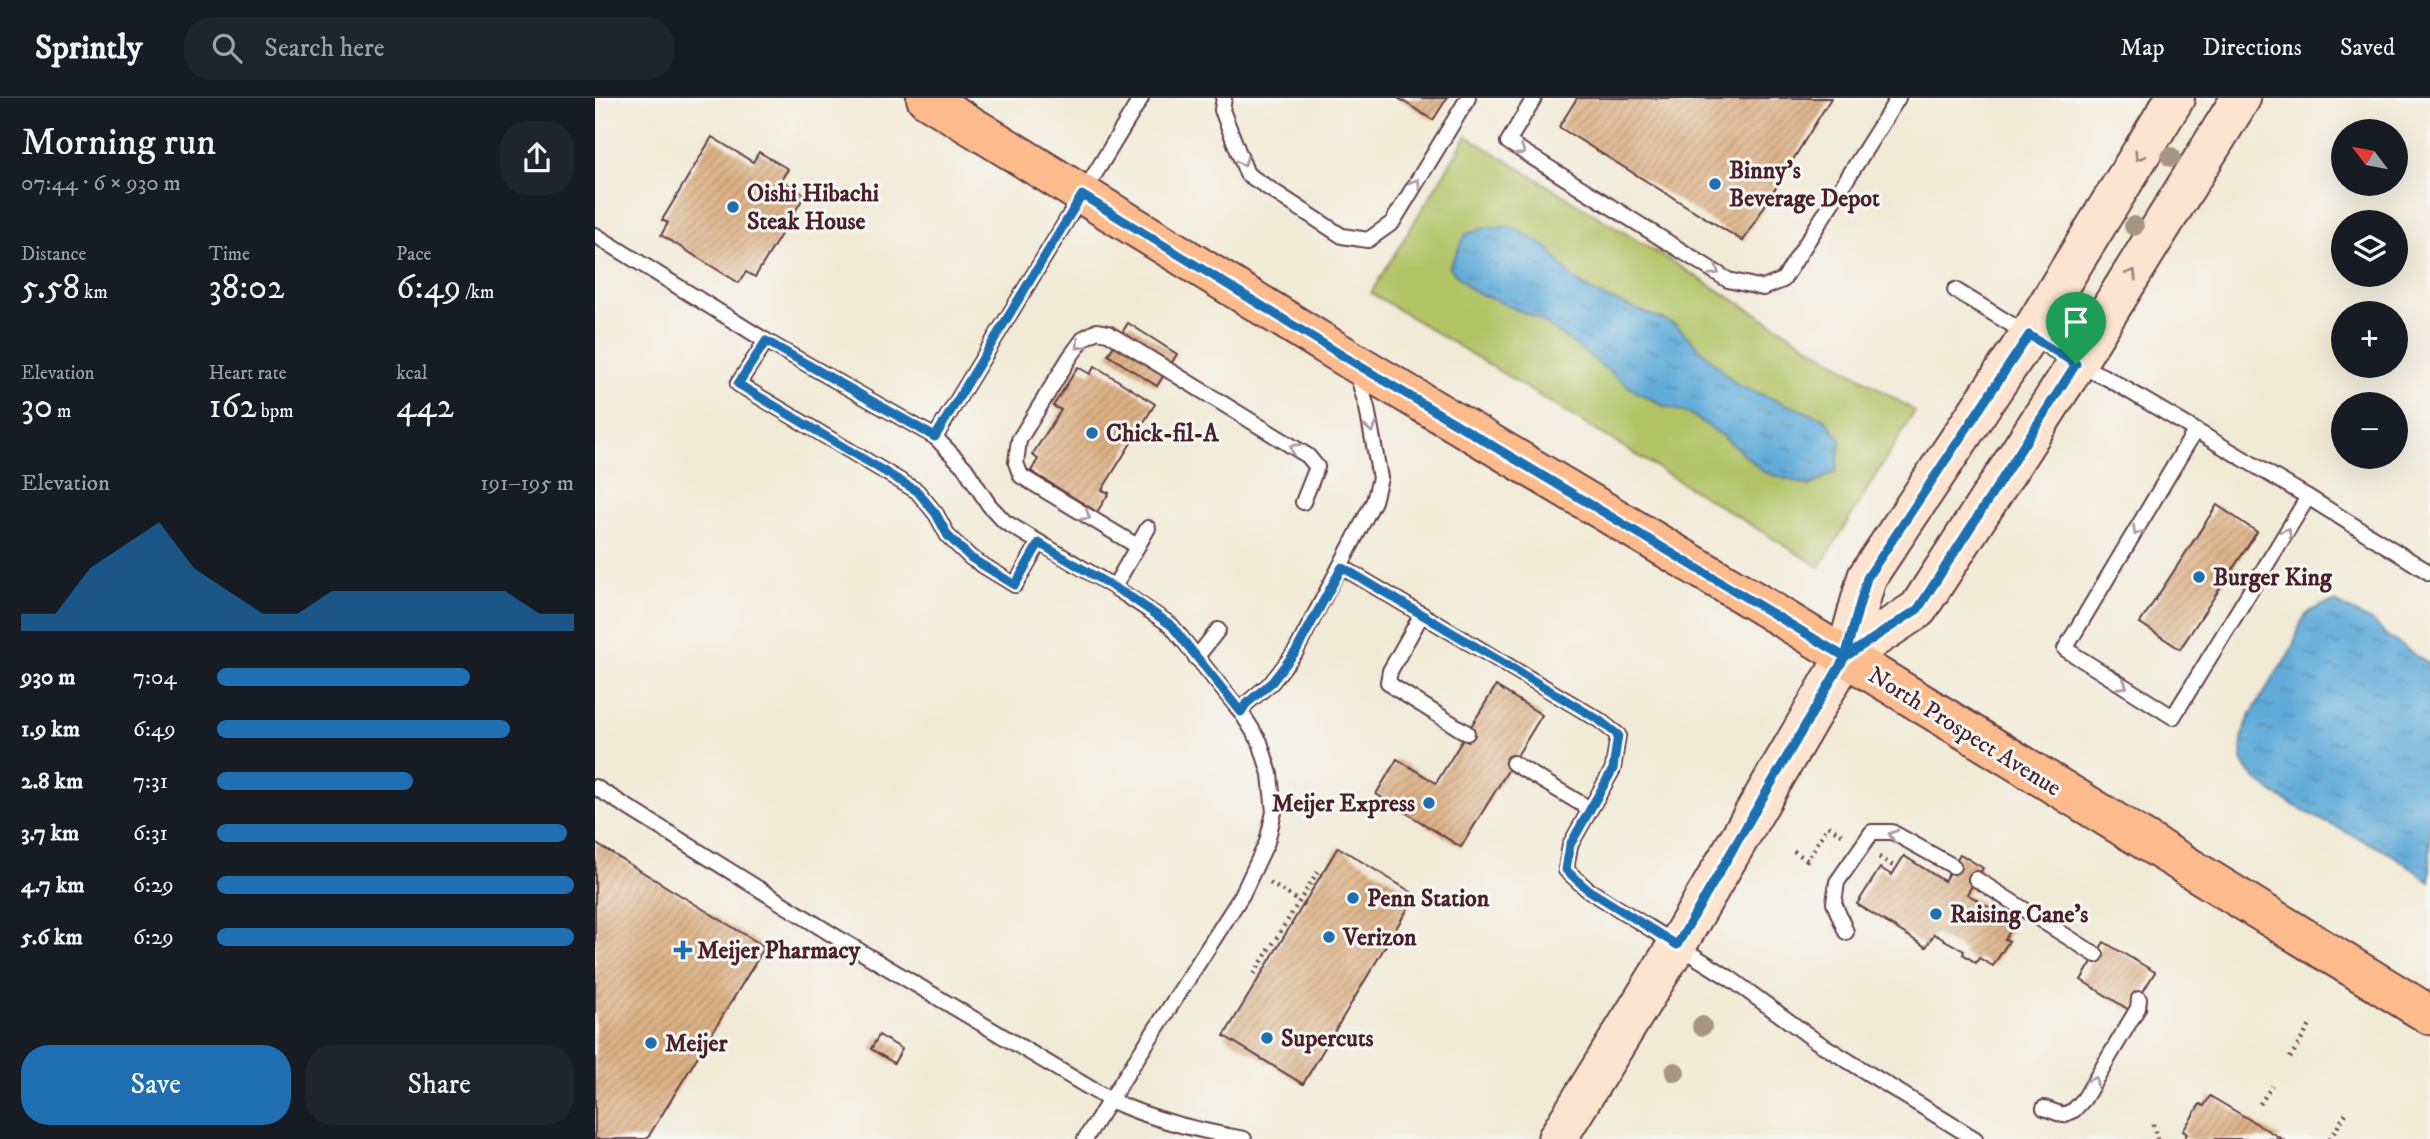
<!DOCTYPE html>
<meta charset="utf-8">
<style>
:root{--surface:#171b24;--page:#20242c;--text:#f1f3f6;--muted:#9ea1a6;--line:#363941;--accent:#1f6fb2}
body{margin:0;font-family:"IM FELL DW Pica",serif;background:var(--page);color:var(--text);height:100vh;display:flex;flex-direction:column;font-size:26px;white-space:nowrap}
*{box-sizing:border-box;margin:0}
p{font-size:23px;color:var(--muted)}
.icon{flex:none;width:38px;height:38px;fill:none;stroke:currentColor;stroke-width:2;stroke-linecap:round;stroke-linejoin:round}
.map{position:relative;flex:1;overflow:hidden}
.panel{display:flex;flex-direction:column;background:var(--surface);width:595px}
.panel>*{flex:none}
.needle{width:46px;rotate:302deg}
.buttons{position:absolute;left:1736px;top:21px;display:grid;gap:14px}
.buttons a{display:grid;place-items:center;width:77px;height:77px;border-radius:50%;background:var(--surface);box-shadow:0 7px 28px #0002;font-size:35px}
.pin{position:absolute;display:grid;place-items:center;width:60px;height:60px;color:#fff;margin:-72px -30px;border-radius:50% 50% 50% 0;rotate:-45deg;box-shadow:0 0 7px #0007}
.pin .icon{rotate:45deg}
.round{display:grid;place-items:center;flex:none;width:74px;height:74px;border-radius:28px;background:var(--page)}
.overview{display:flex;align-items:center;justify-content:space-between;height:119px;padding:0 21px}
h1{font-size:38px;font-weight:600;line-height:52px}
.figures{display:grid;grid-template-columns:repeat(3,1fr);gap:10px;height:119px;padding:7px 21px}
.figures div{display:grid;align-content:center}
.figures b{font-size:35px;font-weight:600}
.figures small{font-size:19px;font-weight:400}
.figures p{font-size:19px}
.chart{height:196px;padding:14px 21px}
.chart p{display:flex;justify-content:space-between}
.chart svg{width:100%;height:126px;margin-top:7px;fill:var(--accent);opacity:.7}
.primary-button{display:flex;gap:14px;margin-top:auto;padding:14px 21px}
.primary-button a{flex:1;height:80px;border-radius:28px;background:var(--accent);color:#fff;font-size:28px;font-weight:600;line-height:80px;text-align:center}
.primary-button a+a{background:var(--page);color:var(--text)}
ul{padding:0 21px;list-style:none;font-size:23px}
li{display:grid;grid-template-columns:112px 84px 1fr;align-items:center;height:52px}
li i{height:18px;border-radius:9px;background:var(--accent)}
header{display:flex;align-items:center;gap:42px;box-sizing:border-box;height:98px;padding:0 35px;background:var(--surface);border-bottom:2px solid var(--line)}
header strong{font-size:33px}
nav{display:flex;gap:38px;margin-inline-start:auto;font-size:24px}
.search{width:490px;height:63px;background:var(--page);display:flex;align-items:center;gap:18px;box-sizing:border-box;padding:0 24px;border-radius:28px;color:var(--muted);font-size:26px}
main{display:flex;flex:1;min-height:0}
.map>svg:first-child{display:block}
</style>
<header>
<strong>Sprintly</strong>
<div class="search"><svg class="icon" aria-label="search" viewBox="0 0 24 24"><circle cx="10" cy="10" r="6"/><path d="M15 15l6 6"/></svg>Search here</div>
<nav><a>Map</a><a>Directions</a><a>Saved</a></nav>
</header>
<main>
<section class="panel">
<div class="overview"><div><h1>Morning run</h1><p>07:44 · 6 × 930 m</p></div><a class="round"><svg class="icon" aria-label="share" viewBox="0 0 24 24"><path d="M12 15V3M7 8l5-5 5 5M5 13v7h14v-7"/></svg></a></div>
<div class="figures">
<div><p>Distance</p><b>5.58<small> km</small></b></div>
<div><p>Time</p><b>38:02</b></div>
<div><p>Pace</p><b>6:49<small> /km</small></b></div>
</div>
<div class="figures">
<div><p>Elevation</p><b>30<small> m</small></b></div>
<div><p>Heart rate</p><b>162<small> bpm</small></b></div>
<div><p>kcal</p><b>442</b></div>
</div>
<div class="chart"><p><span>Elevation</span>191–195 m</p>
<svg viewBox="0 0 160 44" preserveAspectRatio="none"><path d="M0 44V38L10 38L20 22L30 14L40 6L50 22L60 30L70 38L80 38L90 30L100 30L110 30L120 30L130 30L140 30L150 38L160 38V44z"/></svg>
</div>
<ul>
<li><b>930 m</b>7:04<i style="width:71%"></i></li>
<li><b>1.9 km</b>6:49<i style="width:82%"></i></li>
<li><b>2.8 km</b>7:31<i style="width:55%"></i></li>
<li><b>3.7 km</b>6:31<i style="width:98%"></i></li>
<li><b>4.7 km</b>6:29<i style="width:100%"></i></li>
<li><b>5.6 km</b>6:29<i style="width:100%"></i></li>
</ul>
<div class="primary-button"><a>Save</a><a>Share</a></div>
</section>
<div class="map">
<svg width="1835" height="1041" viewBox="0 0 1835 1041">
<defs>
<pattern id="water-ripples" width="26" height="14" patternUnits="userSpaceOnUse" patternTransform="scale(1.75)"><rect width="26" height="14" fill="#60acd9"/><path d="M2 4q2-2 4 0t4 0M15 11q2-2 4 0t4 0" fill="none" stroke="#518bb0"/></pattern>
<pattern id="building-hatch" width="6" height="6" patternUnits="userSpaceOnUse" patternTransform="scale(1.75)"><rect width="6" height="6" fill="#ddb185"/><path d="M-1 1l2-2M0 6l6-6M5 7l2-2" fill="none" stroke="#b58f6d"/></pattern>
</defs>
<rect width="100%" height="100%" fill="#f6f6f2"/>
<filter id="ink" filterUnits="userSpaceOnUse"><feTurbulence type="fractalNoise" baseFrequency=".0143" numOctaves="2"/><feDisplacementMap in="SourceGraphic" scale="14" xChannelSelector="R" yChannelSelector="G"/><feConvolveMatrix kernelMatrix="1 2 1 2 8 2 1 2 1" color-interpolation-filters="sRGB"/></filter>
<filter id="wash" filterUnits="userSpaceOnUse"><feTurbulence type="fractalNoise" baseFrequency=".00686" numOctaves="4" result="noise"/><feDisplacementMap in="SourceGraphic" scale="28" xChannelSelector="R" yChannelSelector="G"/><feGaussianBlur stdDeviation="1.57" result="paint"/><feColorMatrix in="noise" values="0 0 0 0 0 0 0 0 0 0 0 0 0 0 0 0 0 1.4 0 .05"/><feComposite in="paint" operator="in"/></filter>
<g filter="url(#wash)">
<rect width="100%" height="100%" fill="#f1ead6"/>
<polygon fill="#b2c366" stroke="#7e7148" stroke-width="2" points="872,38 1320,313 1225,469 776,195"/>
<g fill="url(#water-ripples)" stroke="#556682" stroke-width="2">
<polygon points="892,129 917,129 953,150 977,180 1002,196 1080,226 1142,287 1230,321 1246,341 1241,373 1215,388 1169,374 1128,338 1095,316 1071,309 1038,292 975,243 942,220 876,192 854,169 871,136"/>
<path d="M 1740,504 L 1778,524 L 1791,537 L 1835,567 L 1835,784 C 1822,775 1809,764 1796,756 C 1766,739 1651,694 1647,660 C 1642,629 1665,602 1680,577 C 1685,569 1693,560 1697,550 C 1709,520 1704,513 1740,504 Z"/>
</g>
<g id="blocks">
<g fill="url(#building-hatch)">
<polygon points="803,0 852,0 838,22"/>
<polygon points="982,0 1236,0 1148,143 964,29"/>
<polygon points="117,39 158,64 164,54 193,71 186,82 210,97 160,179 151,174 144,185 66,137 73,125 67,122"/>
<polygon points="533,225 582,256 562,288 513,257"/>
<polygon points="500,268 560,306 507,392 514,395 502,414 436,373 443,361 437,357 466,312 458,308 483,269 495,276"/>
<polygon points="1622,407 1662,434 1585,551 1545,525"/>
<polygon points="901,588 947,617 866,749 781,696 802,661 841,685"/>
<polygon points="0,745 170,849 52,1041 0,1041"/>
<polygon points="743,749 821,797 708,986 629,938"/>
<polygon points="1365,756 1388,770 1372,796 1420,825 1410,841 1414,843 1398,868 1384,860 1381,865 1368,856 1369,853 1339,836 1331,849 1262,806 1285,770 1297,777 1309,758 1349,783"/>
<polygon points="1509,844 1560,874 1536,913 1486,882"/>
<polygon points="284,937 307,951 299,965 276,951"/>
<polygon points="1615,998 1687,1041 1589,1041 1592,1036 1588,1033 1605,1006 1609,1008"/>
</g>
</g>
</g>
<g filter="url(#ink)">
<use href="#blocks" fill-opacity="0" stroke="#633d45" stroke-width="2"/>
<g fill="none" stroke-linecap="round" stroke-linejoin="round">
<g stroke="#633d45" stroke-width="18">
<g id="service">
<polyline points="629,0 627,12 652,76 747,138 773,142 797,125 873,0"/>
<polyline points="939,0 913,44 1133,182 1168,190 1188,182 1303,0"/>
<polyline points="0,137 171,243 340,339 370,370 394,407 410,424 519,489 576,527 646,614 665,644 675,676 679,714 672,744 647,797 490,1041"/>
<polyline points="1360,192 1481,266 1512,280 1713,399 1835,475"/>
<polyline points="171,243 143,286 322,393 341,416 353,438 376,460 420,487 444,445"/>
<polyline points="1600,333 1470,551 1578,619 1713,399"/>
<polyline points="340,339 546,0"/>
<polyline points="542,448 426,378 421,365 424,342 475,259 489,240 502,233 513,235 713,358 722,369 708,404"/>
<polyline points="747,469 1004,622 1023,637 1018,671 975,747 971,772 992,791 1136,881 1221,943 1380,1041"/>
<polyline points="519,489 553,430"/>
<polyline points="827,516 795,573 793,584 800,590 872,635"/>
<polyline points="601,560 623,532"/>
<polyline points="646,614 651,606 677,584 701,553 779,403 785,380 772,310 762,275"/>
<polyline points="918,665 995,711"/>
<path d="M 0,689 L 246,842 L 515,1002 C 558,1022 602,1032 649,1041"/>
<polyline points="1381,781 1501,857"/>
<polyline points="1251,834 1239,805 1242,784 1277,734 1297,734 1358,768"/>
<polyline points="1449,1010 1468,1017 1479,1012 1489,1001 1543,910 1544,901"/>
</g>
</g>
<g stroke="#633d45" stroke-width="42">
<g id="secondary">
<polyline points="1250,559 1323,511 1473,279 1646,0"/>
<polyline points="962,1041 1082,847 1250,559 1272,479 1434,237 1580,0"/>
</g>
</g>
<g stroke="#633d45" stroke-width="42">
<polyline id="primary" points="331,0 759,264 1171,510 1835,917"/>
</g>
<g stroke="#633d45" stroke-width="4.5" stroke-dasharray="2 5" stroke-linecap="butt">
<polyline points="1199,753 1212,762 1233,728 1251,739"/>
<polyline points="1284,759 1301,770"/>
<polyline points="675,785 704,803"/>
<polyline points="659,876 725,770"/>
<polyline points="1695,960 1717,924"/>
<polyline points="1665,1006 1677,988"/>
<polyline points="1558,1026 1562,1041"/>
<polyline points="1735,1041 1753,1012"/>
</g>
<use href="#service" stroke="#fff" stroke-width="14"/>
<use href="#secondary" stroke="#fde4d1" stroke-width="38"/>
<use href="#primary" stroke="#fbbb8d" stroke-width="38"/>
</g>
<g fill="#a69582">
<circle cx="1576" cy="59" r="10"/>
<circle cx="1539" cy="128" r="10"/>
<circle cx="1107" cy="928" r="10"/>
<circle cx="1080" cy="974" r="10"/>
</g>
<defs><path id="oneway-chevron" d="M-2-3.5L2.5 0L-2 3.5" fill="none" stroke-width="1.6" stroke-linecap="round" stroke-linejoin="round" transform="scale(1.75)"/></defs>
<g stroke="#ae9aa0">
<use href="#oneway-chevron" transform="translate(926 53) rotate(32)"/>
<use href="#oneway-chevron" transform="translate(648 64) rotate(68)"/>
<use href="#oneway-chevron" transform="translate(821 85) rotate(-58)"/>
<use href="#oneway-chevron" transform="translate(1120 173) rotate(32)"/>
<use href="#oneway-chevron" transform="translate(485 247) rotate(132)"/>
<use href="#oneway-chevron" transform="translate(776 330) rotate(80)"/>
<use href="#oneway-chevron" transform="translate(699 350) rotate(-148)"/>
<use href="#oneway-chevron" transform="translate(491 418) rotate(31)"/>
<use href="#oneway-chevron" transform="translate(1542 433) rotate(121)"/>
<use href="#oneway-chevron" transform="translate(1692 434) rotate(-58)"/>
<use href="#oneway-chevron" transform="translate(1528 587) rotate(32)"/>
<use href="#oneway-chevron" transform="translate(1298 737) rotate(-164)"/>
<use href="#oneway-chevron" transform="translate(1499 983) rotate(-59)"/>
</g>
<g stroke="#a4827e">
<use href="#oneway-chevron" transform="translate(1544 58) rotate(121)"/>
<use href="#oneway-chevron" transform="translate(1537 176) rotate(-58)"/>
</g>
</g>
<g fill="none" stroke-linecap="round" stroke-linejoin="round" filter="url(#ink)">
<g stroke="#fff" stroke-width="14">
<polyline id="route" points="1481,266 1323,511 1250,559 758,264 487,97 340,339 171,243 143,286 322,393 341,416 353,438 376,460 420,487 444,445 537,500 576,527 646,614 651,606 677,584 701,553 747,469 1004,622 1023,637 1018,671 975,747 971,772 992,791 1082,847 1250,559 1272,480 1434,237 1481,266"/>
</g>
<use href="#route" stroke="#1f6fb2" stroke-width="9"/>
</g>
<g fill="#1f6fb2" stroke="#f6f6f2" stroke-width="2.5">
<circle cx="1120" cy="86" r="7"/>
<circle cx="138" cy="109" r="7"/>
<circle cx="497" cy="335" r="7"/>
<circle cx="1604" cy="479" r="7"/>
<circle cx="834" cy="705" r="7"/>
<circle cx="758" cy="800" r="7"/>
<circle cx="1341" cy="816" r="7"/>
<circle cx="734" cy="839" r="7"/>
<path d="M84.5 841.5h7v7h7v7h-7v7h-7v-7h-7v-7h7z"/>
<circle cx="672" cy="940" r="7"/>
<circle cx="56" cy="945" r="7"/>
</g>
<g text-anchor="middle" stroke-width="6" stroke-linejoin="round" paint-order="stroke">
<g font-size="24" font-weight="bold" fill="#4a1f2b" stroke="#f6f6f2" text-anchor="start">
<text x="1134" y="80">Binny's<tspan x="1134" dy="28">Beverage Depot</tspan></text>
<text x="152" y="103">Oishi Hibachi<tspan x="152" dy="28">Steak House</tspan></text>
<text x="511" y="343">Chick-fil-A</text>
<text x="1618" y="487">Burger King</text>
<text x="820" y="713" text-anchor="end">Meijer Express</text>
<text x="772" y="808">Penn Station</text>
<text x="1355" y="824">Raising Cane's</text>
<text x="748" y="847">Verizon</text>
<text x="102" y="860">Meijer Pharmacy</text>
<text x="686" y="948">Supercuts</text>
<text x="70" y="953">Meijer</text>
</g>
<g font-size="24" fill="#4a1f2b" stroke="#f6f6f2">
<text transform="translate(1370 633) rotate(32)" y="8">North Prospect Avenue</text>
</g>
</g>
</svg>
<div class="buttons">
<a><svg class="needle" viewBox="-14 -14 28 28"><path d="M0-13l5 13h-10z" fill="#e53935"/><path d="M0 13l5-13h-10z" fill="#9ea1a6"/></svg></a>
<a><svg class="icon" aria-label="layers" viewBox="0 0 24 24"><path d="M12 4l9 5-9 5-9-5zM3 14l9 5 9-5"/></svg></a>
<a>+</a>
<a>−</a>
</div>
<div class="pin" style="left:1481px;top:266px;background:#1e9e55"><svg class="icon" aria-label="arrive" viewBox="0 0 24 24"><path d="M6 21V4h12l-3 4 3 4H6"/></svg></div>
</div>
</main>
